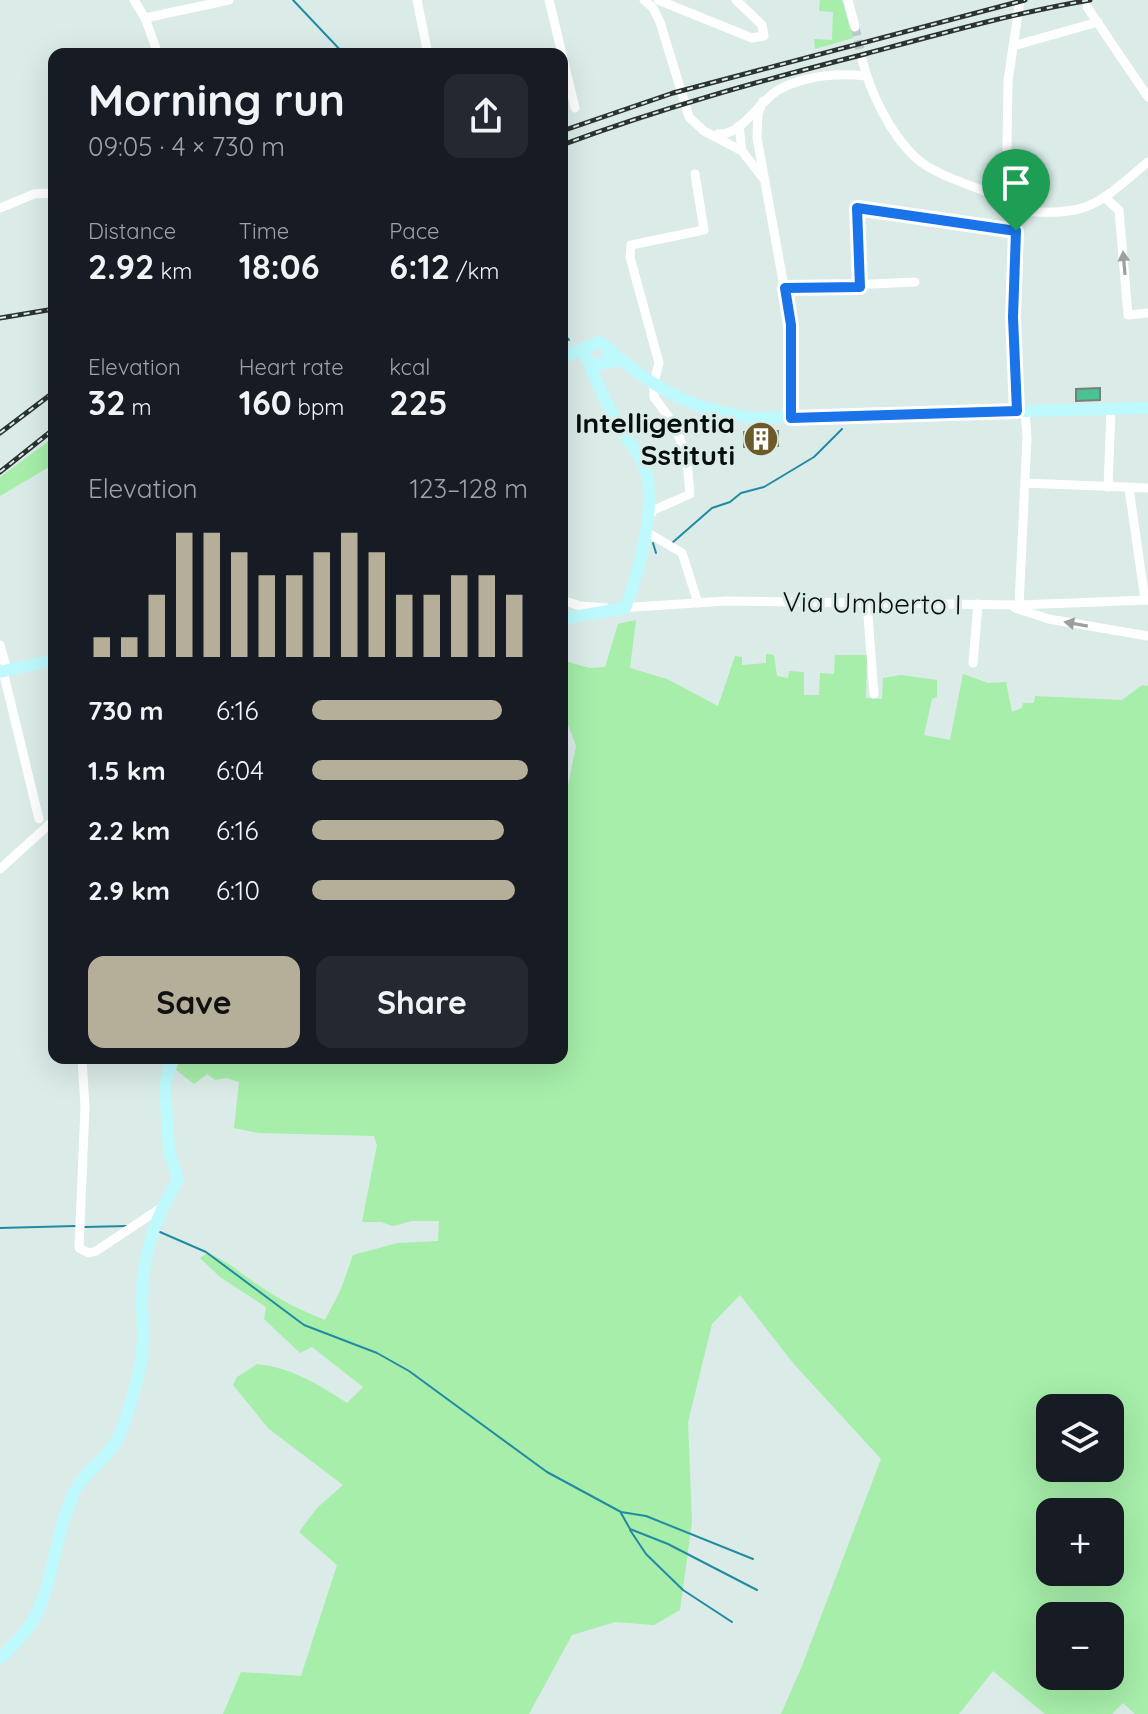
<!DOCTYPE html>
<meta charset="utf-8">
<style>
:root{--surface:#171b24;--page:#242831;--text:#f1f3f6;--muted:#9ea1a6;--accent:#b5ae99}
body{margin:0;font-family:Quicksand,sans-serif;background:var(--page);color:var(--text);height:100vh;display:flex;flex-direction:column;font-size:30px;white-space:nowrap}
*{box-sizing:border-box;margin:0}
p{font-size:26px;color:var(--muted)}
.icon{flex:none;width:44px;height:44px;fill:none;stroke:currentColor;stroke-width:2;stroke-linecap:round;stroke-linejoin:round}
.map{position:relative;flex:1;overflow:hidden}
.side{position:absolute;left:48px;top:48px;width:520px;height:1016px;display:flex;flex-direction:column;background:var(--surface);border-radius:16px;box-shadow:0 8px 32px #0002}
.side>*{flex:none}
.tools{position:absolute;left:1036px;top:1394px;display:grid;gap:16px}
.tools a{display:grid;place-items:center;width:88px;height:88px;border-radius:16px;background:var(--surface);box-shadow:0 8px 32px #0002;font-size:40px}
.pin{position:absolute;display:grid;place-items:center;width:68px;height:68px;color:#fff;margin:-82px -34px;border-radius:50% 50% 50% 0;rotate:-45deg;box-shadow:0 0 8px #0007}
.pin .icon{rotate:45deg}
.round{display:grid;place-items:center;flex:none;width:84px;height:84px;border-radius:16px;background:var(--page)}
.headline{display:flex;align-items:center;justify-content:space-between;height:136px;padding:0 40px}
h1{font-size:44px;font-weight:800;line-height:60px}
.stats{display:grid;grid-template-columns:repeat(3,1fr);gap:12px;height:136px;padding:8px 40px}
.stats div{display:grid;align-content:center}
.stats b{font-size:34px;font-weight:800}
.stats small{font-size:22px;font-weight:400}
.stats p{font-size:22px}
.chart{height:224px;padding:16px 40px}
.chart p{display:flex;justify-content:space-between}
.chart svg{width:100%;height:144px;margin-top:8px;stroke:var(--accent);stroke-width:6}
.button{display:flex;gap:16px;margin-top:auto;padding:16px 40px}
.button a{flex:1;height:92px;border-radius:16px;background:var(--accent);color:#111;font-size:32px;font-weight:800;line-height:92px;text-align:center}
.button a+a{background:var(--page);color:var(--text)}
ul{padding:0 40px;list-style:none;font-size:26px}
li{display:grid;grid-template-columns:128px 96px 1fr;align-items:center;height:60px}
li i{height:20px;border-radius:10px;background:var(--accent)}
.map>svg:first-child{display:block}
</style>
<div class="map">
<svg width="1148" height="1714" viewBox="0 0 1148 1714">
<rect width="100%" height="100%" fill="#daebe8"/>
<g fill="#a6eea9" fill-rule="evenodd">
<polygon points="820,0 842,0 853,38 815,49 814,39 832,40 833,12 819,11"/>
<polygon points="54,437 54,464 0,496 0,477"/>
<path d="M 636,620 L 630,668 L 667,679 L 718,706 L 735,656 L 742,657 L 742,665 L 766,663 L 766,654 L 774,655 L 777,676 L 788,678 L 789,671 L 804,672 L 804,695 L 819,695 L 820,673 L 834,674 L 835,655 L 867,655 L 866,698 L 882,699 L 883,678 L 901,675 L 937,680 L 937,697 L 932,699 L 924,735 L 950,740 L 963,674 L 988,683 L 1006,682 L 1012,712 L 1022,708 L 1023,703 L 1034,703 L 1035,696 L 1122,700 L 1142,685 L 1148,686 L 1148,1714 L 1135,1714 L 1123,1703 L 1112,1714 L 1045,1714 L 993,1671 L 959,1714 L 781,1714 L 802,1666 L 881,1459 L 793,1363 L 740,1295 L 712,1324 L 688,1422 L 692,1522 L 680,1610 L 654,1625 L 615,1622 L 572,1635 L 529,1714 L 223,1714 L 241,1672 L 301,1676 L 337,1565 L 299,1532 L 317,1508 L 343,1485 L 269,1429 L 233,1385 L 237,1377 L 257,1364 C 292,1368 318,1384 347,1403 L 363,1387 L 312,1347 L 300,1353 L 264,1319 L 266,1307 L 220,1277 L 200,1258 L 207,1253 C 229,1261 242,1275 261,1287 C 282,1301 302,1311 325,1320 L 341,1289 L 353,1255 L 398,1243 L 438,1241 L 439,1221 L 412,1221 L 393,1226 L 381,1222 L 362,1222 L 377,1145 L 374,1136 L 259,1133 L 234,1128 L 239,1082 L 226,1078 L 215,1080 L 207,1074 L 194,1084 L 176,1070 L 180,1058 L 562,1058 L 562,788 L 568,785 L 576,746 L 562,709 L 562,660 L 589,668 L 605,667 L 618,624 ZM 1050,1408 L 1110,1408 L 1110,1468 L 1050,1468 ZM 1050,1512 L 1110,1512 L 1110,1572 L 1050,1572 ZM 1050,1616 L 1110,1616 L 1110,1676 L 1050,1676 Z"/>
</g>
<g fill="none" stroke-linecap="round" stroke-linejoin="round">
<g stroke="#218ba4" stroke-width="2">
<polyline points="293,0 344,54"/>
<polyline points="562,332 569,340"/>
<polyline points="653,543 656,553"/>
<polyline points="672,543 712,508 730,502 741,493 764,487 814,457 842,429"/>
<polyline points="85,1227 127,1226"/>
<polyline points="0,1228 75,1226"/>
<polyline points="160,1232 206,1252 304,1325 377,1353 409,1371 547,1472 621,1512 646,1516 753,1559"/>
<polyline points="621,1513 630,1529 668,1544 757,1590"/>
<polyline points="630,1530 646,1554 683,1590 732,1622"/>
</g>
</g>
<g fill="#4bc293" stroke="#74817b" stroke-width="2">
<polygon points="1100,388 1100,400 1076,401 1076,389"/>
<polygon points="778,431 778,446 744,447 744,432"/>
</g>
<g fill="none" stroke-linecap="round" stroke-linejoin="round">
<polyline stroke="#bacac7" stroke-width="9" stroke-dasharray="9 4.5" stroke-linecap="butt" points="855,27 862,59"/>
<g stroke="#fff" stroke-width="9">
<polyline points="134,0 145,18 158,54"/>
<polyline points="417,0 428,54"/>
<polyline points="549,0 575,108"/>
<polyline points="644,0 653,8 660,22 689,117 704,131 742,151 763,178"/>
<polyline points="658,0 752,38 764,36 762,25 736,0"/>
<polyline points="848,0 855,27"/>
<polyline points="1087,7 1148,97"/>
<polyline points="145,18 229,0"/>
<polyline points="1013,46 1098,22"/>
<path d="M 862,59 C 870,92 890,134 916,158 C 938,178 985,189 1013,202 L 1020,211 C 1091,217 1097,204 1148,162"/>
<polyline points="763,101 758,114 757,138 791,325 791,418"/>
<polyline points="739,126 742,151"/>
<path d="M 718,134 C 744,135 759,99 782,88 C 809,75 837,73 866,76"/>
<polyline points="1105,198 1119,210 1128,315 1148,313"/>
<polyline points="0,208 34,194 54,193"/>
<polyline points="860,287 857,208 1016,231"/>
<polyline points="785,288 915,282"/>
<polyline points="1017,411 1013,317 1017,250 1007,147 1008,81 1020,0"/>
<polyline points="1025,483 1148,488"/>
<polyline points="1108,487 1111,409"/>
<polyline points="1129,488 1145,600"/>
<polyline points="648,518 654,510 690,494 687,461 676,427 654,397 654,382 659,363 630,257 631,245 704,230 695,174"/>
<polyline points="645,531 682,553 698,603"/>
<polyline points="562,600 580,606 606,608"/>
<polyline points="867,603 874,694"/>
<polyline points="1019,605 1027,438 1025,411"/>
<polyline points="620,608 726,601 1019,605 1148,600"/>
<polyline points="1015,608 1049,619 1148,636"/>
<polyline points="0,645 7,670"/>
<polyline points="973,663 978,604"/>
<polyline points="3,671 39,819"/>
<polyline points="0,869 54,820"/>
<polyline points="82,1058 85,1107 79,1248 89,1253 96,1251 161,1208"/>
</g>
<g stroke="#befafd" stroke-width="12">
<path d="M 608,349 C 658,391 691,410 756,418 L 1148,408"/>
<polyline points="562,358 588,346"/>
<path d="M 607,361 C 611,352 608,345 599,342 L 588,346 L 585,357 L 593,365 L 621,360"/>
<path d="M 562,619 L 625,608 C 639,573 657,505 645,468 C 640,455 630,442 622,431 C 610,410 598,387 589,363"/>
<polyline points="0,672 54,660"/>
<path d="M 0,1658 C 60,1608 45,1557 73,1495 C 82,1473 104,1462 115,1443 C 126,1425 137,1383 141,1362 C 145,1343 142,1320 142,1301 C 142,1256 154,1218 178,1180 L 169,1151 L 165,1085 L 172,1058"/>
</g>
<g stroke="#2b3331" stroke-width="5">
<g id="rail">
<polyline points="562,131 673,93 1025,0"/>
<path d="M 562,145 C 661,108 763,80 865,54 C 940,34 1014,13 1090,0"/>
<polyline points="0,318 54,309"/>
<polyline points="0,433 54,392"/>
<polyline points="0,472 54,429"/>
</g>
</g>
<use href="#rail" stroke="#daebe8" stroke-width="2" stroke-dasharray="6" stroke-linecap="butt"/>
</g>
<defs><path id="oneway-solid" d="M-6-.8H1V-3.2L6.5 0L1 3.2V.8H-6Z" transform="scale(2)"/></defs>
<g fill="#9c9f9e">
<use href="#oneway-solid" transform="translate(1124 263) rotate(-95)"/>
<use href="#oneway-solid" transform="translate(1076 624) rotate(-170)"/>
</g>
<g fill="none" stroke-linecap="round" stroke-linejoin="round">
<g stroke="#fff" stroke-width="16">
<polygon id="route" points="857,208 1016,231 1013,317 1017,411 791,418 791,325 785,288 860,287"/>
</g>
<use href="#route" stroke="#1a73e8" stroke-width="10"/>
</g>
<defs>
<g id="building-disc" transform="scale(1.8)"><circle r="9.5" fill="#6c5a28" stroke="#daebe8"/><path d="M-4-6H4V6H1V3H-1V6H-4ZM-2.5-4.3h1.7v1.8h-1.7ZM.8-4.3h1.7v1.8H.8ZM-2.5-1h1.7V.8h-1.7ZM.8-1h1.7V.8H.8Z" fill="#fff"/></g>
</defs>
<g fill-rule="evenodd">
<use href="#building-disc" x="761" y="439"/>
</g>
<g text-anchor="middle" stroke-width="6" stroke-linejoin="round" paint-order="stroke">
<g font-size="28" font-weight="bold" fill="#080e0d" stroke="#daebe8" text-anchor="end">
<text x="735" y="433">Intelligentia<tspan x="735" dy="32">Sstituti</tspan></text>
</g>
<g font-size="28" fill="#080e0d" stroke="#daebe8">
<text transform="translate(872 603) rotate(1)" y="10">Via Umberto I</text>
</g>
</g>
</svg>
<div class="tools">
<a><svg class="icon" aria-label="layers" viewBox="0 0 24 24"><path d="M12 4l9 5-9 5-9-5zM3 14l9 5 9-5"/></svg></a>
<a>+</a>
<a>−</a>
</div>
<div class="pin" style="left:1016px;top:231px;background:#1e9e55"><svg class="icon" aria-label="arrive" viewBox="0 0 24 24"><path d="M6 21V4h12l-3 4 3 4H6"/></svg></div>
<section class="side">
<div class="headline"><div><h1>Morning run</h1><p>09:05 · 4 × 730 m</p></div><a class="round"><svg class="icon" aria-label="share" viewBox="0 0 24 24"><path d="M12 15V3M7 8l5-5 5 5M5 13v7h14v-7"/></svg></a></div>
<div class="stats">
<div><p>Distance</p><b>2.92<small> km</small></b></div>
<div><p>Time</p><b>18:06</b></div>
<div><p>Pace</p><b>6:12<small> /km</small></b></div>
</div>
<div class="stats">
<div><p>Elevation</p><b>32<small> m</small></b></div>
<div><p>Heart rate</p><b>160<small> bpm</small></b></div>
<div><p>kcal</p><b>225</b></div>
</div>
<div class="chart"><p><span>Elevation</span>123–128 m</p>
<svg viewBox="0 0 160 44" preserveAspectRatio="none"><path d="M5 44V38M15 44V38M25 44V25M35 44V6M45 44V6M55 44V12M65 44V19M75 44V19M85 44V12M95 44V6M105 44V12M115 44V25M125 44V25M135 44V19M145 44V19M155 44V25"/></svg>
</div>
<ul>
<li><b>730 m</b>6:16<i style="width:88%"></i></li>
<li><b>1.5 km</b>6:04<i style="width:100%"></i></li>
<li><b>2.2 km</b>6:16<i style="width:89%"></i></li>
<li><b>2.9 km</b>6:10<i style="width:94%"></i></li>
</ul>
<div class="button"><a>Save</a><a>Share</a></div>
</section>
</div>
